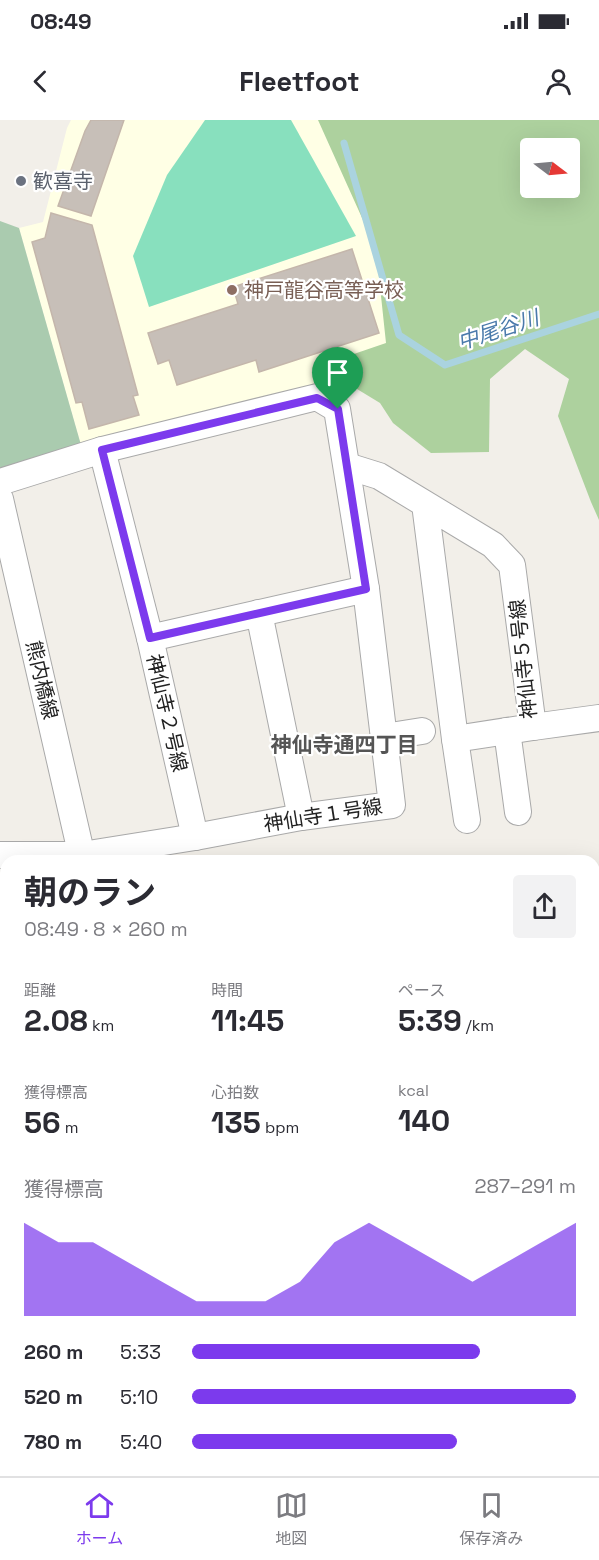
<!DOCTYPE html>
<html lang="ja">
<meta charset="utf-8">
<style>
:root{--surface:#fff;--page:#f2f2f3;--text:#2b2b33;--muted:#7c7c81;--line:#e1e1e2;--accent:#7c3aed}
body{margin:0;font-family:"Space Grotesk","Noto Sans JP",sans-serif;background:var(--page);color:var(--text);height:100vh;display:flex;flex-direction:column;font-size:22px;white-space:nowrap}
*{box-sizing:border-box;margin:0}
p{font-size:20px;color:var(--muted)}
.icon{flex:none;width:33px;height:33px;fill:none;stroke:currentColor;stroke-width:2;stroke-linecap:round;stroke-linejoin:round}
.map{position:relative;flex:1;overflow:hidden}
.panel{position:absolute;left:0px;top:735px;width:600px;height:621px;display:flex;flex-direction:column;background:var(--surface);border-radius:18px 18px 0 0;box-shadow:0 6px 24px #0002}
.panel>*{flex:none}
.needle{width:39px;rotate:106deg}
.tools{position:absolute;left:520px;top:18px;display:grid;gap:12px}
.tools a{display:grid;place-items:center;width:60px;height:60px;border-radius:6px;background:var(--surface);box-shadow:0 6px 24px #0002;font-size:30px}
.pin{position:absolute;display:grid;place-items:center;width:51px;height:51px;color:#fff;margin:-62px -26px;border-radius:50% 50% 50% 0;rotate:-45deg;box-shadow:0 0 6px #0007}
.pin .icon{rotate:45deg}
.round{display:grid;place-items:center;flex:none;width:63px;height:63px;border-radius:6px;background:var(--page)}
.headline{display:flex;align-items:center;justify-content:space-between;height:102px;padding:0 24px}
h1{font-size:33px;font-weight:700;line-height:45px}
.stats{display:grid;grid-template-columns:repeat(3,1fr);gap:9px;height:102px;padding:6px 24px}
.stats div{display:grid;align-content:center}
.stats b{font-size:30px;font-weight:700}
.stats small{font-size:16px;font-weight:400}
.stats p{font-size:16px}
.chart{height:168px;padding:12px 24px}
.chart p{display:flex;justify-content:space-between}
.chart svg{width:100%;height:108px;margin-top:6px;fill:var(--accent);opacity:.7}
ul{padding:0 24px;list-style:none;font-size:20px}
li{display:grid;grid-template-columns:96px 72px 1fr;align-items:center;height:45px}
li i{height:15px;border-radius:8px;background:var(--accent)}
.status{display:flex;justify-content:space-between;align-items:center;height:42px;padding:0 30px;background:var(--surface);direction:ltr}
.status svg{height:16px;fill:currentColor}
header{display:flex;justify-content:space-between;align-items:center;height:78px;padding:0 24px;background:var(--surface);font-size:27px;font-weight:700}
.tabs{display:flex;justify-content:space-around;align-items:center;height:84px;border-top:2px solid var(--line);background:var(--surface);font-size:16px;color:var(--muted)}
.tabs a{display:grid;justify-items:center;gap:3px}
.tabs .on{color:var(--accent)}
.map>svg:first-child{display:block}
</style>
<div class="status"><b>08:49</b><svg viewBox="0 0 49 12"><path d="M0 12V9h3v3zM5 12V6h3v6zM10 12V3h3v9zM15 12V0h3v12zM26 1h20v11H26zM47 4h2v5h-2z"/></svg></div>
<header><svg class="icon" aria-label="back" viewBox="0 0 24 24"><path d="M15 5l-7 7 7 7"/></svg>Fleetfoot<svg class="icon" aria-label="person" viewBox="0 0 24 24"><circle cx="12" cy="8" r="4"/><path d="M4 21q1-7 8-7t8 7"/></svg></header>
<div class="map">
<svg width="599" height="1356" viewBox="0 0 599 1356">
<rect width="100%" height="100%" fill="#f2efe9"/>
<polygon fill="#ffffe5" points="71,0 336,0 460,231 81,325 19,108 43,102 67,8"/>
<path fill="#add19e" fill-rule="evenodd" d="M 318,0 L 599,0 L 599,400 L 591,382 L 558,296 L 569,259 L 525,229 L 490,259 L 489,332 L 431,333 L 393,303 L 380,283 L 357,269 L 348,236 L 386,223 L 376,129 ZM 531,28 L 570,28 L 570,68 L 531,68 Z"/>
<polygon fill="#aacbaf" points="0,101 19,108 81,325 0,348"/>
<polygon fill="#c8facc" points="6,813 6,891 0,892 0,814"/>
<polygon fill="#88e0be" points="205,0 291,0 356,116 149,187 133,136 167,55"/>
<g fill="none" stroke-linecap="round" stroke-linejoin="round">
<g stroke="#aad3df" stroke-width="7">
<polyline points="344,23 399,215 445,245 599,194"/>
<polyline points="594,808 599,805"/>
</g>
</g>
<g fill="#c7bfb8" stroke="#c4b6ab" stroke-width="1.5">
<polygon points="91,0 124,0 91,96 58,86 85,11"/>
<polygon points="51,93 92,105 138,275 133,276 139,295 89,309 82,282 76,283 32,122 45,118"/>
<polygon points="352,129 379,213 259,252 256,240 177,265 169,240 158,244 148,213 238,184 233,167"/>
</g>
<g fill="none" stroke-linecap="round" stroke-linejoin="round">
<g stroke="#a9a9a9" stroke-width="28">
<g id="minor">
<polyline points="102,330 150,518 195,717"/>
<polyline points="347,346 379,356 493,425 512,445 533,607 455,619 425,384"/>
<polyline points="0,362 102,330 317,277 337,289 366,469 392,685 301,697 195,717 82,735 0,735"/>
<polyline points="0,379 83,741"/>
<polyline points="259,493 301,697"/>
<polyline points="150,518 366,469"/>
<polyline points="533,607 599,598"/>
<polyline points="507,611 518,692"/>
<polyline points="384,617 422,611"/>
<polyline points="455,619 467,700"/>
<polyline points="594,825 599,822"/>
<polyline points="0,1017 6,1016"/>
<polyline points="594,1132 599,1145"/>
<polyline points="594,1222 599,1221"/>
<polyline points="0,1298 6,1297"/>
<polyline points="146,1350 147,1356"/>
<polyline points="445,1350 446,1356"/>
</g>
</g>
<use href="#minor" stroke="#fff" stroke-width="26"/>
</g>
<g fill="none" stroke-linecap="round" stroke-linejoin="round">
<g stroke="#fff" stroke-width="12">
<polygon id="route" points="317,278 338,289 366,469 150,518 102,330"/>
</g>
<use href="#route" stroke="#7c3aed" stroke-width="8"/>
</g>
<circle fill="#6b7280" stroke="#fff" stroke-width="2" cx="21" cy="61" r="6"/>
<circle fill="#8d6e63" stroke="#fff" stroke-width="2" cx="232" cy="170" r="6"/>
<g text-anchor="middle" stroke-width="4.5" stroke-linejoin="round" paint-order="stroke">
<g font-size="20" fill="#5b616d" stroke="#fff" text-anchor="start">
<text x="33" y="68">歓喜寺</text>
</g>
<g font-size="20" fill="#785e54" stroke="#fff" text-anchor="start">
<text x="244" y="177">神戸龍谷高等学校</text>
</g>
<g font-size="20" fill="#222" stroke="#fff">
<text transform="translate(523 539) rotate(-96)" y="7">神仙寺５号線</text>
<text transform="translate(42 560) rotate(77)" y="7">熊内橋線</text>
<text transform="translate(167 593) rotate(77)" y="7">神仙寺２号線</text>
<text transform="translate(323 695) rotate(-9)" y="7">神仙寺１号線</text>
</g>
<g font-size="21" font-style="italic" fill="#4a7aab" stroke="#fff">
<text transform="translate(498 210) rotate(-18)" y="7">中尾谷川</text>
</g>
<g font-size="21" font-weight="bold" fill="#555" stroke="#fff">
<text x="344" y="632">神仙寺通四丁目</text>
</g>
</g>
</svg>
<div class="tools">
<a><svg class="needle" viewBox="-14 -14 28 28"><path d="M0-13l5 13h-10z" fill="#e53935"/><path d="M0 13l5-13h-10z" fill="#7c7c81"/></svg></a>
</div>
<div class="pin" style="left:338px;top:289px;background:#1e9e55"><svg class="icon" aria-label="arrive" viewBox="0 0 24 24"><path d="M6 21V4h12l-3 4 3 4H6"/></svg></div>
<section class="panel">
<div class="headline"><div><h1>朝のラン</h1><p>08:49 · 8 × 260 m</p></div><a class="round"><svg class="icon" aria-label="share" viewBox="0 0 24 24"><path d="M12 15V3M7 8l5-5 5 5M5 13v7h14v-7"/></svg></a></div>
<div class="stats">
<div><p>距離</p><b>2.08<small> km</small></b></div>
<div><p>時間</p><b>11:45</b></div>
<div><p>ペース</p><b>5:39<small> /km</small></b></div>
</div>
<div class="stats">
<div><p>獲得標高</p><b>56<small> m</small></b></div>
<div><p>心拍数</p><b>135<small> bpm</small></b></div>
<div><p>kcal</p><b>140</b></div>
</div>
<div class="chart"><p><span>獲得標高</span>287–291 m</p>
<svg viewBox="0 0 160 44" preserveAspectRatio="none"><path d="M0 44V6L10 14L20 14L30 22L40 30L50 38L60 38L70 38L80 30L90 14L100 6L110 14L120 22L130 30L140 22L150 14L160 6V44z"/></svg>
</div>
<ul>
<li><b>260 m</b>5:33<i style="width:75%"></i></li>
<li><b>520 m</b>5:10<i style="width:100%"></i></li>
<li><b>780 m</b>5:40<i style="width:69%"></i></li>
</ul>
</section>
</div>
<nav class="tabs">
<a class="on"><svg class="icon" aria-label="home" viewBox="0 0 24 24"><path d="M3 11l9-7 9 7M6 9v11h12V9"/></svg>ホーム</a>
<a><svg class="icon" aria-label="map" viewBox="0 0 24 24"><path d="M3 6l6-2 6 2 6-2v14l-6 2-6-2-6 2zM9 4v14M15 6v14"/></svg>地図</a>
<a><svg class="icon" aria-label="saved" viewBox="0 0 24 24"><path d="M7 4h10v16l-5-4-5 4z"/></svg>保存済み</a>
</nav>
